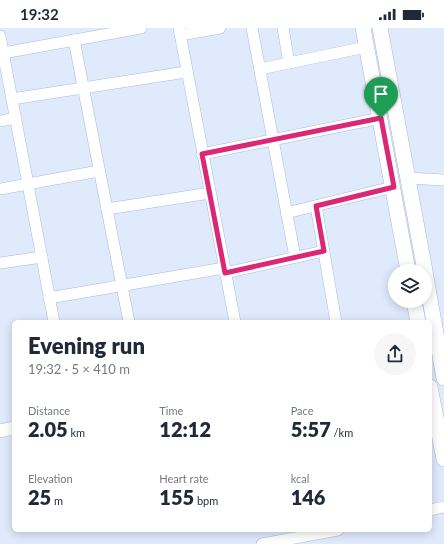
<!DOCTYPE html>
<meta charset="utf-8">
<style>
:root{--surface:#fff;--page:#f6f6f7;--text:#1f2937;--muted:#747a83}
body{margin:0;font-family:Lato,sans-serif;background:var(--page);color:var(--text);height:100vh;display:flex;flex-direction:column;font-size:15px;white-space:nowrap}
*{box-sizing:border-box;margin:0}
p{font-size:13px;color:var(--muted)}
.icon{flex:none;width:22px;height:22px;fill:none;stroke:currentColor;stroke-width:2;stroke-linecap:round;stroke-linejoin:round}
.map{position:relative;flex:1;overflow:hidden}
.panel{position:absolute;left:12px;top:292px;width:420px;height:212px;display:flex;flex-direction:column;background:var(--surface);border-radius:6px;box-shadow:0 2px 10px #0003}
.panel>*{flex:none}
.buttons{position:absolute;left:388px;top:236px;display:grid;gap:8px}
.buttons a{display:grid;place-items:center;width:44px;height:44px;border-radius:50%;background:var(--surface);box-shadow:0 2px 10px #0003;font-size:20px}
.pin{position:absolute;display:grid;place-items:center;width:34px;height:34px;color:#fff;margin:-41px -17px;border-radius:50% 50% 50% 0;rotate:-45deg;box-shadow:0 0 4px #0007}
.pin .icon{rotate:45deg}
.round{display:grid;place-items:center;flex:none;width:42px;height:42px;border-radius:21px;background:var(--page)}
.overview{display:flex;align-items:center;justify-content:space-between;height:68px;padding:0 16px}
h1{font-size:22px;font-weight:800;line-height:30px}
.metrics{display:grid;grid-template-columns:repeat(3,1fr);gap:6px;height:68px;padding:4px 16px}
.metrics div{display:grid;align-content:center}
.metrics b{font-size:20px;font-weight:800}
.metrics small{font-size:11px;font-weight:400}
.metrics p{font-size:11px}
.status{display:flex;justify-content:space-between;align-items:center;height:28px;padding:0 20px;background:var(--surface);direction:ltr}
.status svg{height:11px;fill:currentColor}
.map>svg:first-child{display:block}
</style>
<div class="status"><b>19:32</b><svg viewBox="0 0 49 12"><path d="M0 12V9h3v3zM5 12V6h3v6zM10 12V3h3v9zM15 12V0h3v12zM26 1h20v11H26zM47 4h2v5h-2z"/></svg></div>
<div class="map">
<svg width="444" height="516" viewBox="0 0 444 516">
<rect width="100%" height="100%" fill="#dfeafc"/>
<g fill="none" stroke-linecap="round" stroke-linejoin="round">
<g stroke="#aabbd8" stroke-width="12">
<g id="minor">
<polyline points="179,0 235,294"/>
<polyline points="252,0 295,229"/>
<polyline points="283,0 289,35"/>
<polyline points="180,7 220,0"/>
<polyline points="0,8 54,294"/>
<polyline points="74,12 129,294"/>
<polyline points="3,25 141,0"/>
<polyline points="260,41 366,19"/>
<polyline points="12,71 186,44"/>
<polyline points="0,93 16,90"/>
<polyline points="202,126 381,90"/>
<polyline points="407,150 444,152"/>
<polyline points="0,161 99,143"/>
<polyline points="316,178 336,294"/>
<polyline points="107,181 210,165"/>
<polyline points="286,185 393,159"/>
<polyline points="0,235 42,229"/>
<polyline points="225,245 324,223"/>
<polyline points="49,270 224,240"/>
<polyline points="430,482 444,479"/>
<polyline points="262,516 338,502"/>
</g>
</g>
<g stroke="#aabbd8" stroke-width="14">
<polyline id="tertiary" points="0,403 14,400"/>
</g>
<g stroke="#aabbd8" stroke-width="16">
<g id="secondary">
<polyline points="363,0 408,243"/>
<polyline points="380,0 425,243"/>
<polyline points="425,244 444,350"/>
<polyline points="414,273 418,294"/>
<polyline points="430,359 444,431"/>
</g>
</g>
<use href="#minor" stroke="#fff" stroke-width="11"/>
<use href="#tertiary" stroke="#fff" stroke-width="13"/>
<use href="#secondary" stroke="#fff" stroke-width="15"/>
</g>
<g fill="none" stroke-linecap="round" stroke-linejoin="round">
<g stroke="#fff" stroke-width="8">
<polygon id="route" points="381,90 394,159 316,178 324,223 225,245 202,126"/>
</g>
<use href="#route" stroke="#db2777" stroke-width="5"/>
</g>
</svg>
<div class="buttons">
<a><svg class="icon" aria-label="layers" viewBox="0 0 24 24"><path d="M12 4l9 5-9 5-9-5zM3 14l9 5 9-5"/></svg></a>
</div>
<div class="pin" style="left:381px;top:90px;background:#1e9e55"><svg class="icon" aria-label="arrive" viewBox="0 0 24 24"><path d="M6 21V4h12l-3 4 3 4H6"/></svg></div>
<section class="panel">
<div class="overview"><div><h1>Evening run</h1><p>19:32 · 5 × 410 m</p></div><a class="round"><svg class="icon" aria-label="share" viewBox="0 0 24 24"><path d="M12 15V3M7 8l5-5 5 5M5 13v7h14v-7"/></svg></a></div>
<div class="metrics">
<div><p>Distance</p><b>2.05<small> km</small></b></div>
<div><p>Time</p><b>12:12</b></div>
<div><p>Pace</p><b>5:57<small> /km</small></b></div>
</div>
<div class="metrics">
<div><p>Elevation</p><b>25<small> m</small></b></div>
<div><p>Heart rate</p><b>155<small> bpm</small></b></div>
<div><p>kcal</p><b>146</b></div>
</div>
</section>
</div>
